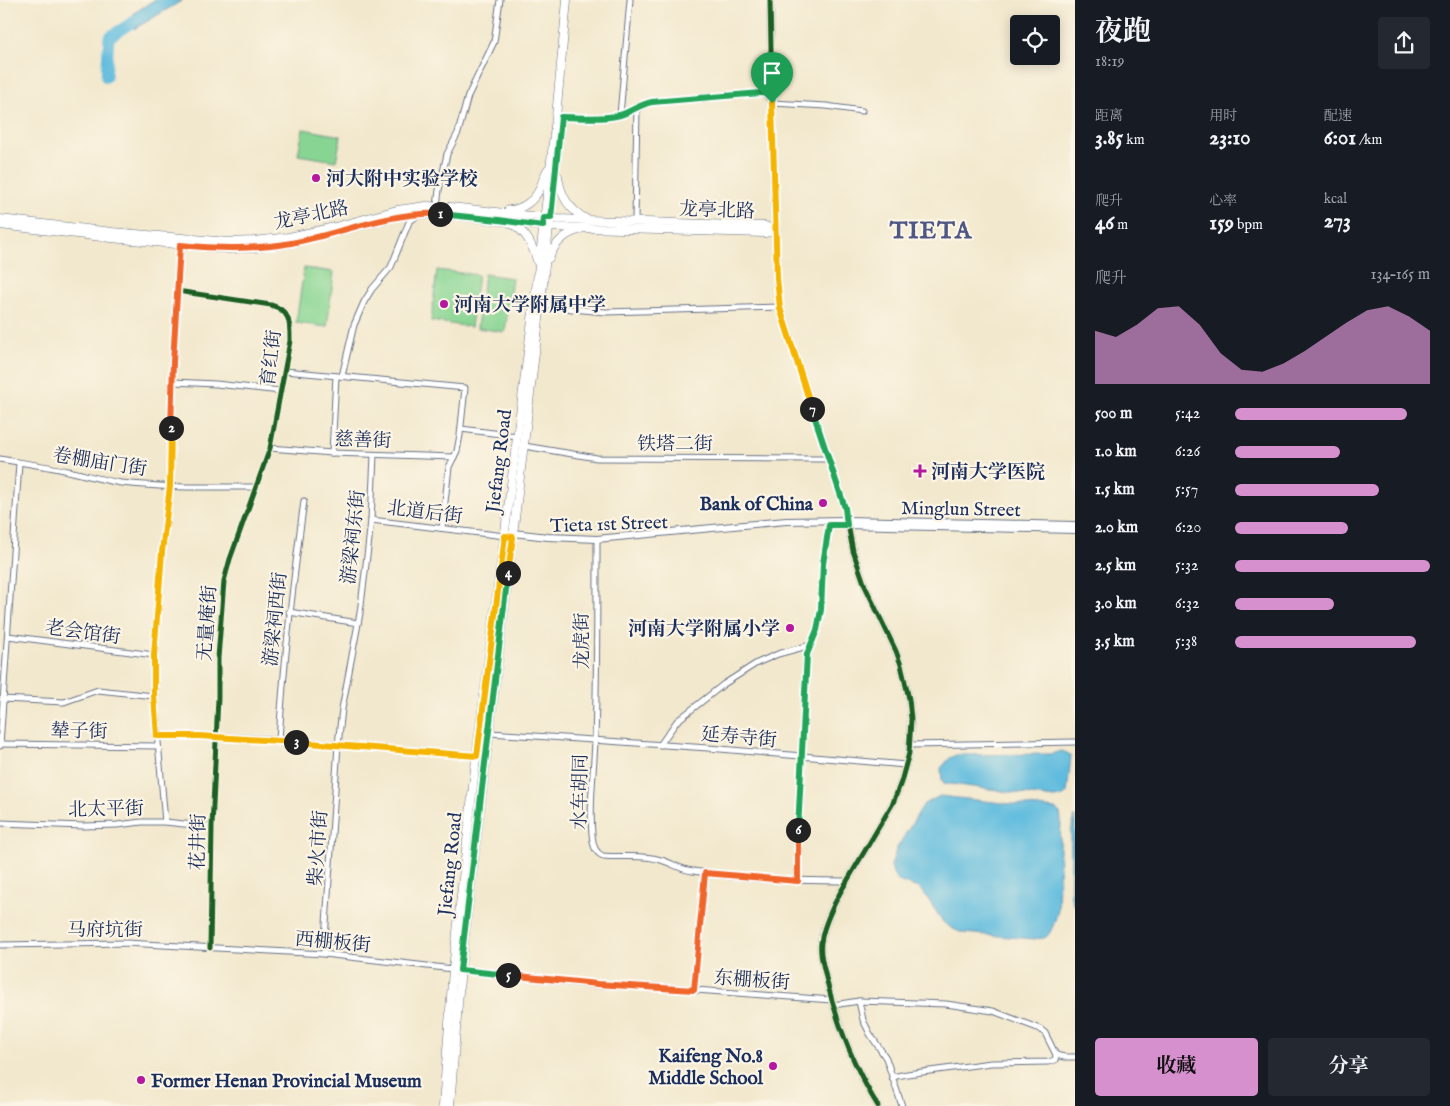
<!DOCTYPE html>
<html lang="zh">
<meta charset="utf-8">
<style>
:root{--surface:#171b24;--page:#242831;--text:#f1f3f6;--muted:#9ea1a6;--accent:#d690ce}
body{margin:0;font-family:"IM FELL English","Noto Serif SC",serif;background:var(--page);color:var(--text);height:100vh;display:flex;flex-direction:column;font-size:19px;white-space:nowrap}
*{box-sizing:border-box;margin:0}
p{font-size:16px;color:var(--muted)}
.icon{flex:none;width:28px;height:28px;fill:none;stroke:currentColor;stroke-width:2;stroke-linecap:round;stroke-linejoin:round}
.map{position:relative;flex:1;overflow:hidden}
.side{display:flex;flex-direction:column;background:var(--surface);width:375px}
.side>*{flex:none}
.buttons{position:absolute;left:1010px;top:15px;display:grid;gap:10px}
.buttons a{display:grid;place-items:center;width:50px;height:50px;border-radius:5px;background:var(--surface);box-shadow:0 2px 12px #0003;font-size:25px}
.pin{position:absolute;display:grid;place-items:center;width:42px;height:42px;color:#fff;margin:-51px -21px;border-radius:50% 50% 50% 0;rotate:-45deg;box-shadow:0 0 5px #0007}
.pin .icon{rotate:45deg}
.km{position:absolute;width:25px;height:25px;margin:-12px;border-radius:50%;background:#222;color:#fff;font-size:14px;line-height:25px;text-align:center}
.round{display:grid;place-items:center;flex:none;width:52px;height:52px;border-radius:5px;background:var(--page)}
.headline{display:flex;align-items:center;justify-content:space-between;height:85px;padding:0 20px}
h1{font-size:28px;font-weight:700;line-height:38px}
.figures{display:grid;grid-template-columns:repeat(3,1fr);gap:8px;height:85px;padding:5px 20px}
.figures div{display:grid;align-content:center}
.figures b{font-size:21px;font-weight:700}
.figures small{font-size:14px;font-weight:400}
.figures p{font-size:14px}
.chart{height:140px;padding:10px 20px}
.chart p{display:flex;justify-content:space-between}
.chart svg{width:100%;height:90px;margin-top:5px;fill:var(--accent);opacity:.7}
.cta{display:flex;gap:10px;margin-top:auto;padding:10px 20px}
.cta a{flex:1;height:58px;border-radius:5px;background:var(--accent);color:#111;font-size:20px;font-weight:700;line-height:58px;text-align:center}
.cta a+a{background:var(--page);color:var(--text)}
ul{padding:0 20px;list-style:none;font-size:16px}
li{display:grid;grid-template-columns:80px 60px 1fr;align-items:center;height:38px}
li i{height:12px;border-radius:6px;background:var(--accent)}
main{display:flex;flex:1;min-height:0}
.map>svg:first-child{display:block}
</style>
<main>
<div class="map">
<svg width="1075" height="1106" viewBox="0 0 1075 1106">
<rect width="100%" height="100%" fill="#fcf5e5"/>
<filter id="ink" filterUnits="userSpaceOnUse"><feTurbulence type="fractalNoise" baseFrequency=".02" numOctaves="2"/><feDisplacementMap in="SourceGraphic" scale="10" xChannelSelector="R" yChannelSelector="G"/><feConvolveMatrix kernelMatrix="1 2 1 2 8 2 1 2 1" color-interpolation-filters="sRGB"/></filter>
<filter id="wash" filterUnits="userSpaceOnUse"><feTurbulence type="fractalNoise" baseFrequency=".0096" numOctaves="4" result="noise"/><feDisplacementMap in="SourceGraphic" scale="20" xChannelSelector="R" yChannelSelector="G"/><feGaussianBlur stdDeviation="1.12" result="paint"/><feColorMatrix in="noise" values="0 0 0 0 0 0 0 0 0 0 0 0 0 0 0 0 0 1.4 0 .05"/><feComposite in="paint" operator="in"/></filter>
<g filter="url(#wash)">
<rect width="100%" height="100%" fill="#f2e8cd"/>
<g fill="#88d593" stroke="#528278">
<polygon points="303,129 341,136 336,161 298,155"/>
<polygon points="304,268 334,272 327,327 296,323"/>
<polygon points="437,270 478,275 471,327 431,321"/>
<polygon points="484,274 512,278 505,332 477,328"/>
</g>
<g fill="#60bcde" stroke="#3e769e">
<polygon points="154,0 183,0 134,29 134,13"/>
<polygon points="1062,751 1069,754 1071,757 1067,793 1062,797 1054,798 944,783 942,780 941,768 950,758 956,755 1050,754"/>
<path d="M 940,796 L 1055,809 L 1060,813 L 1061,819 L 1058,910 C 1056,917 1052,933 1046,937 C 1043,939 1037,938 1034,939 L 963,933 L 953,929 L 943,922 L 926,896 L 919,888 L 903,883 L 897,880 L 893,873 L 891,865 L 897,848 L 924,804 Z"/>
<polygon points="1075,816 1075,906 1071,898 1071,832"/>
</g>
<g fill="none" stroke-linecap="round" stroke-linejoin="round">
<polyline stroke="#60bcde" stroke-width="11" points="106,77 109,37 168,0"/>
</g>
</g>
<g filter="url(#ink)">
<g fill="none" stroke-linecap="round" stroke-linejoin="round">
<g stroke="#667085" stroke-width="7">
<g id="minor">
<polyline points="772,103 826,106 862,111"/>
<polyline points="620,115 630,0"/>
<path d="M 561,117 C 578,117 603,120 620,115 C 631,112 640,104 652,102 L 773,92"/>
<polyline points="437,206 439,190 447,154 458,133 468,96 494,42 500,0"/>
<polyline points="635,222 637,107"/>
<path d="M 177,291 L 271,305 C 291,311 290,323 290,341 L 270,448 L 230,559 L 224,581 L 218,658 L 218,698 L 212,827 L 210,948"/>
<polyline points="541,303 572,309 606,312 780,307"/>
<polyline points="285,371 465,388 460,435 457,451 449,467 442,528"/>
<polyline points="342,376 354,325 364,302 372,289 391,267 409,222 418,215"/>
<polyline points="173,382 216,384 281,391"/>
<polyline points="461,429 517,436"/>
<polyline points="524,446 597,458 828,459"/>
<polyline points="270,448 332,453 454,457"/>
<polyline points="332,453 336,376"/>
<path d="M 0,459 C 23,463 46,466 68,471 C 86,475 103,480 121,483 C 166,488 211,487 256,487"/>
<polyline points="371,520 505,536"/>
<path d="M 597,542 C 597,608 597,674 595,740 C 594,771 589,803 592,834 C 593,844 594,852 603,856 C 622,858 643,854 661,860 C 672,863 681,870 693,871 C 744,879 795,881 846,881"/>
<polyline points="289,612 358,623"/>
<polyline points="8,636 154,655"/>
<polyline points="2,699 64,702 98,690 154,696"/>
<polyline points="490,733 708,748 906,765"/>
<polyline points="157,736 199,736 265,739 477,756"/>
<path d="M 279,740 C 284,660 293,581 304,501"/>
<polyline points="0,744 158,746"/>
<polyline points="660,745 677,721 724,684 757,663 778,654 811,645"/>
<polyline points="910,745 1075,742"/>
<polyline points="0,746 19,463"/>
<polyline points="165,822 154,696 154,655 162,552 170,486 173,362 180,245"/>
<polyline points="0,823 84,826 117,825 142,822 165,822 212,827"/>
<polyline points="798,881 798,842 806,663 809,649 817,630 821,610 823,564 829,525"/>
<polyline points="0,945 126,943 324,954 453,969"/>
<polyline points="324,954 338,745 342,709 360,613 368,548 371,520 374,455"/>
<polyline points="460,970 597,985 655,987 832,1000"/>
<polyline points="694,990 705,873"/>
<polyline points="859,1001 863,1020 870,1034 886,1058 902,1106"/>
<polyline points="833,1005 859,1001 946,1004 993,1011 1040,1029 1045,1033 1056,1055 1064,1057 1075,1057"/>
<polyline points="892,1077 907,1074 991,1063 1048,1062 1055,1060 1056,1055"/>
</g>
</g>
<g stroke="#667085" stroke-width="8">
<g id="tertiary">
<path d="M 770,0 L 774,194 L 777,278 L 780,307 L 845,508 L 853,551 L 865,586 L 896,651 L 901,665 L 909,699 L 911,719 L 909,753 L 901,782 L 893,803 L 840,893 C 832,908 823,926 821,943 C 819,955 824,967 826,978 C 837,1023 853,1066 878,1106"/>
<polyline points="844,525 1075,530"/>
<polyline points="511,534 513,533 548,537 597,539 786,521 846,520 1075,525"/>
</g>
</g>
<g stroke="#667085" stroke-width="9">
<g id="secondary">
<path d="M 558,176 C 560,195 570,210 586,219"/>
<path d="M 509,210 C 522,210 535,200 540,188 C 543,181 544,175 548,169"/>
<polyline points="0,219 112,232 229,242 254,241 289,237 335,227 397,210 426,206 451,207 557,219 765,226 776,230"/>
<path d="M 510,223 C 527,231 533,247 538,263"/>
<polyline points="0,225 111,238 229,249 255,248 290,243 398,216 420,214 446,214 550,227 765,233 774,231"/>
<path d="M 549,258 C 555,243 564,234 579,230"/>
<polyline points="443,1106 453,969 476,759 539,265 556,117 567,0"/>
<polyline points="450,1106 461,966 541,303 560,124"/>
</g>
</g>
<use href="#minor" stroke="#fff" stroke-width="5"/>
<use href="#tertiary" stroke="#fff" stroke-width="6"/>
<use href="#secondary" stroke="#fff" stroke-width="8"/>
<g stroke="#fcf5e5" stroke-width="8">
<g id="cycleway">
<path d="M 770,0 L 774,194 L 777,278 L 780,307 L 845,508 L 853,551 L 865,586 L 896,651 L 901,665 L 909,699 L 911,719 L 909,753 L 901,782 L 893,803 L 840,893 C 832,908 823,926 821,943 C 819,955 824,967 826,978 C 837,1023 853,1066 878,1106"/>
<path d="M 177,291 L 271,305 C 291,311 290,323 290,341 L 270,448 L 230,559 L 224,581 L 218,658 L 218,698 L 212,827 L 210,948"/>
</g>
</g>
<use href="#cycleway" stroke="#1b5e20" stroke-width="5"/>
</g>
</g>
<g fill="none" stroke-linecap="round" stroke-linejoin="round" filter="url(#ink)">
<g stroke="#fff" stroke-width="10">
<path id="split-1" d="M 440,214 L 499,220 L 543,226 L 544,218 L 551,218 L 561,117 C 578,117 603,120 620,115 C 631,112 640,104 652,102 L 773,92 L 772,103"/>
</g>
<g stroke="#fff" stroke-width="10">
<path id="split-2" d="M 171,428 L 173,362 L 180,245 C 217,249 254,250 291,243 C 339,234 391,211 440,214"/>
</g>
<g stroke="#fff" stroke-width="10">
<polyline id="split-3" points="171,428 170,486 162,552 154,655 154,696 157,736 199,736 296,742"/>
</g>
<g stroke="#fff" stroke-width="10">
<polyline id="split-4" points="296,742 477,756 505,536 513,537 508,573"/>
</g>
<g stroke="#fff" stroke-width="10">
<polyline id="split-5" points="508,975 460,970 508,573"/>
</g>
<g stroke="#fff" stroke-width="10">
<polyline id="split-6" points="508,975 597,984 694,990 705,873 798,881 798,830"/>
</g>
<g stroke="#fff" stroke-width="10">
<polyline id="split-7" points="798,830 807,654 817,630 821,610 823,564 829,525 847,525 845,508 812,409"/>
</g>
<g stroke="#fff" stroke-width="10">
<polyline id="split-8" points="772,103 777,278 780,308 812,409"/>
</g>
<use href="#split-1" stroke="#22a559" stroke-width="6"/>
<use href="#split-2" stroke="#f0652b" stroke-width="6"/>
<use href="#split-3" stroke="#f5b400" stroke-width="6"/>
<use href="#split-4" stroke="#f5b400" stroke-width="6"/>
<use href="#split-5" stroke="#22a559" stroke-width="6"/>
<use href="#split-6" stroke="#f0652b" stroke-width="6"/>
<use href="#split-7" stroke="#22a559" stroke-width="6"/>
<use href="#split-8" stroke="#f5b400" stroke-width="6"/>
</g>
<g fill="#b5179e" stroke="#fcf5e5" stroke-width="2">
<circle cx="316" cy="178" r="5"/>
<circle cx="444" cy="304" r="5"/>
<path d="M917.5 463.5h5v5h5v5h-5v5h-5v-5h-5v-5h5z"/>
<circle cx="823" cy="503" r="5"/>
<circle cx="790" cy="628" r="5"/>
<circle cx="773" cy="1066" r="5"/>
<circle cx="141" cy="1080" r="5"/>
</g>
<g text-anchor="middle" stroke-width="4.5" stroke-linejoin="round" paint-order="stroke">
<g font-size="19" font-weight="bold" fill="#1b2f5e" stroke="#fcf5e5" text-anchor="start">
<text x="326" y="185">河大附中实验学校</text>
<text x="454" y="311">河南大学附属中学</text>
<text x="931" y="478">河南大学医院</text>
<text x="813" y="510" text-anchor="end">Bank of China</text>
<text x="780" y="635" text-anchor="end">河南大学附属小学</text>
<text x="763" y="1062" text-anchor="end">Kaifeng No.8<tspan x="763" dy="22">Middle School</tspan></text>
<text x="151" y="1087">Former Henan Provincial Museum</text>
</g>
<g font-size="19" fill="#1b2f5e" stroke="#fcf5e5">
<text transform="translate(717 209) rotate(2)" y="7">龙亭北路</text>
<text transform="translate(311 214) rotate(-12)" y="7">龙亭北路</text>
<text transform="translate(270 358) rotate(-83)" y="7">育红街</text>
<text transform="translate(363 439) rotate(2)" y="7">慈善街</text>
<text x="675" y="450">铁塔二街</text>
<text transform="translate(100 461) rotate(9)" y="7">卷棚庙门街</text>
<text transform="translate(498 461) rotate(-83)" y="7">Jiefang Road</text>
<text transform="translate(961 508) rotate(1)" y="7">Minglun Street</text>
<text transform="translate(425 511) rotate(7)" y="7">北道后街</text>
<text transform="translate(609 523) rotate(-2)" y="7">Tieta 1st Street</text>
<text transform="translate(352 537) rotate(-84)" y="7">游梁祠东街</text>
<text transform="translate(274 619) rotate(-84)" y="7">游梁祠西街</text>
<text transform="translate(206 623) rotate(-86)" y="7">无量庵街</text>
<text transform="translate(83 631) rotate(8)" y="7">老会馆街</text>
<text transform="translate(581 641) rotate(-90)" y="7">龙虎街</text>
<text transform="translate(79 730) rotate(1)" y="7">辇子街</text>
<text transform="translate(739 736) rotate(5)" y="7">延寿寺街</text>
<text transform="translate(579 792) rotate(-89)" y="7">水车胡同</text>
<text transform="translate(106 808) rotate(-1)" y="7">北太平街</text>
<text transform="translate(197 842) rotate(-89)" y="7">花井街</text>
<text transform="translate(317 848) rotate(-86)" y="7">柴火市街</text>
<text transform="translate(449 864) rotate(-84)" y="7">Jiefang Road</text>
<text x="105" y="936">马府坑街</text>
<text transform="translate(333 941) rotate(5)" y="7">西棚板街</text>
<text transform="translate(752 979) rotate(4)" y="7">东棚板街</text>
</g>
<g font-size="24" font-weight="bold" letter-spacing="1" fill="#4e5785" stroke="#fcf5e5">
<text x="931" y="238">TIETA</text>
</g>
</g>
</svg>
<div class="buttons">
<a><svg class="icon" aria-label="locate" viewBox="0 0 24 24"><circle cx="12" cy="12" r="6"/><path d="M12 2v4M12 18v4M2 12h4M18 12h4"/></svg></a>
</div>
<div class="pin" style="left:772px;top:103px;background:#1e9e55"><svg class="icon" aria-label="arrive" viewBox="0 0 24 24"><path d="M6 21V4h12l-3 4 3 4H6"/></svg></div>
<b class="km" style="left:440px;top:214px">1</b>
<b class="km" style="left:171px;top:428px">2</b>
<b class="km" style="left:296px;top:742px">3</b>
<b class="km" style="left:508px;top:573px">4</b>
<b class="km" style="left:508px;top:975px">5</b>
<b class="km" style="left:798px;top:830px">6</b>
<b class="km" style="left:812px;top:409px">7</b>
</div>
<section class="side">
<div class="headline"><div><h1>夜跑</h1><p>18:19</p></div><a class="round"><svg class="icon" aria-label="share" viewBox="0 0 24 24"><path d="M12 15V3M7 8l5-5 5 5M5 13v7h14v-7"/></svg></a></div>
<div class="figures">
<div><p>距离</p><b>3.85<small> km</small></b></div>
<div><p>用时</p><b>23:10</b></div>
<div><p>配速</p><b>6:01<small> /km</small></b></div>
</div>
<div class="figures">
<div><p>爬升</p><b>46<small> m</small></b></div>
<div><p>心率</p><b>159<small> bpm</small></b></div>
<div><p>kcal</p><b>273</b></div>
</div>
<div class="chart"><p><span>爬升</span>134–165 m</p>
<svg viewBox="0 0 160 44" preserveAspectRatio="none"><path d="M0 44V18L10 21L20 15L30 7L40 6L50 15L60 29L70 37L80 38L90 34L100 28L110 21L120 14L130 8L140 6L150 11L160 18V44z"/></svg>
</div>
<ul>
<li><b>500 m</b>5:42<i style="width:88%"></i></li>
<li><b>1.0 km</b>6:26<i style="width:54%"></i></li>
<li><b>1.5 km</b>5:57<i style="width:74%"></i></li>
<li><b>2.0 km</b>6:20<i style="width:58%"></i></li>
<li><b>2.5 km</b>5:32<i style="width:100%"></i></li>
<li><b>3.0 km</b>6:32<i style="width:51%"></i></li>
<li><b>3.5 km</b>5:38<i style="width:93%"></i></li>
</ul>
<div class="cta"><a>收藏</a><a>分享</a></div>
</section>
</main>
